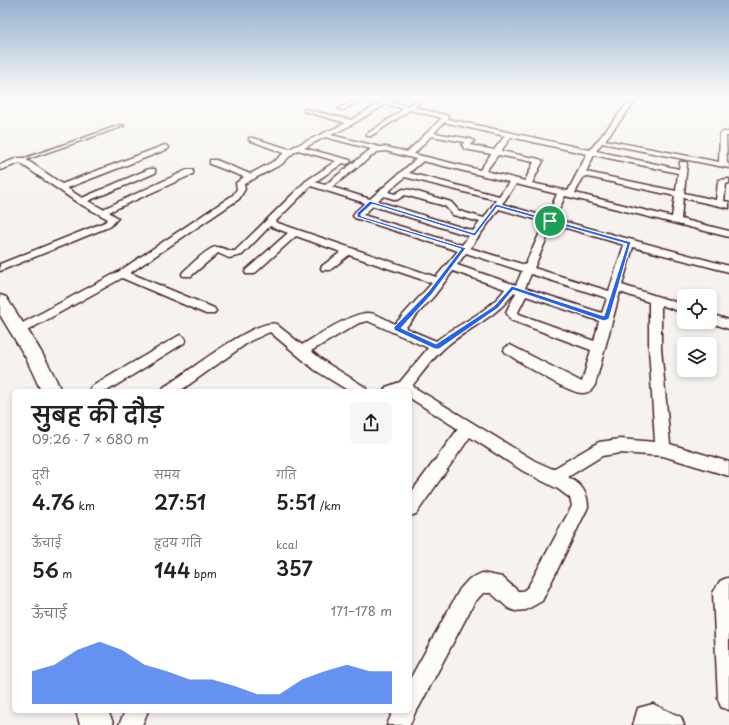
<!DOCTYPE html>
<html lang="hi">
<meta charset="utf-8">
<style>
:root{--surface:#fff;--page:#f6f6f6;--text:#202124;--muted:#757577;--accent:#2563eb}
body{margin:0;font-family:"Playpen Sans","Playpen Sans Deva",sans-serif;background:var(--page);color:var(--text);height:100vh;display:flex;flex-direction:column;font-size:15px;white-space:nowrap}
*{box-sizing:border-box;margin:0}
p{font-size:13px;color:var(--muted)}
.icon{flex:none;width:22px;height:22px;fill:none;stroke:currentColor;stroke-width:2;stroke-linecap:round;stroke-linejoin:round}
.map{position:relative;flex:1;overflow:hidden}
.panel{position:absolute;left:12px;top:389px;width:400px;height:324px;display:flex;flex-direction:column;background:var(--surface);border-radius:6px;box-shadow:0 2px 6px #0003}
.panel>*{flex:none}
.tools{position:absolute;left:677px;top:289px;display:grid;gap:8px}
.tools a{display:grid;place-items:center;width:40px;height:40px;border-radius:6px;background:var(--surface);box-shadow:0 2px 6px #0003;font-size:20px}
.pin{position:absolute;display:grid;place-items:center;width:34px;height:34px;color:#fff;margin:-17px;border:2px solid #fff;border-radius:50%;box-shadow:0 1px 4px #0007}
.round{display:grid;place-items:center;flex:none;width:42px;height:42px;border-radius:6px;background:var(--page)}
.head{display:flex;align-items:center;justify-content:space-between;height:68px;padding:0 20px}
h1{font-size:22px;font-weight:600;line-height:30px}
.metrics{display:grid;grid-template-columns:repeat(3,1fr);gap:6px;height:68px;padding:4px 20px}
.metrics div{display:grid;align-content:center}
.metrics b{font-size:20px;font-weight:600}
.metrics small{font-size:11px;font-weight:400}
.metrics p{font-size:11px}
.chart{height:112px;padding:8px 20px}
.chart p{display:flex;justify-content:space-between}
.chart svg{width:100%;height:72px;margin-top:4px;fill:var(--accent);opacity:.7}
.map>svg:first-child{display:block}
</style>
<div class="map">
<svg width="729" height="725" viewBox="0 0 729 725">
<rect width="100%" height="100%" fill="#f6f3ef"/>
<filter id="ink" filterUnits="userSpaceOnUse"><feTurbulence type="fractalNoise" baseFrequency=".025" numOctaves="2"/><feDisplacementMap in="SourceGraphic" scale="8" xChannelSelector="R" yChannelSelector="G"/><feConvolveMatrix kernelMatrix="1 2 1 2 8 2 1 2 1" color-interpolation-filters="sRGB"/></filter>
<g filter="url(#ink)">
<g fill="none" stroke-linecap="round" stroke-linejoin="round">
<g stroke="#4a1f2b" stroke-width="3">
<polygon id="lane" points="121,125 124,126 22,161 19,160"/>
</g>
<g stroke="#4a1f2b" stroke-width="3">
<g id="street">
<polygon points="358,98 365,98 343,110 338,109"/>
<path d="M 388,98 L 395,98 L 390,102 L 408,106 L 420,98 L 427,98 L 414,107 L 448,116 L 448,119 L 590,150 L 632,98 L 638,98 L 605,140 L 719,162 L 720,134 L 723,132 L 729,132 L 729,136 L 726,136 L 727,163 L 729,164 L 729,168 L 602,143 L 596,151 L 679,169 L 680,162 L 686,162 L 687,164 L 684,193 L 716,200 L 718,182 L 719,180 L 729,179 L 729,183 L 726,184 L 724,201 L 729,202 L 729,208 L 683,198 L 681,219 L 729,231 L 729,237 L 565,196 L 555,219 L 729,266 L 729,272 L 633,247 L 622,285 L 684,305 L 684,313 L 661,305 L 661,348 L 670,444 L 729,462 L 729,476 L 663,456 L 620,453 L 602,456 L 568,477 C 581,484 588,492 588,507 L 542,601 L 526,610 L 515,611 L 508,608 L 491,593 L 483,593 L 474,603 L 418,709 L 416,710 L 410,725 L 387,725 L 393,711 L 410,711 L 410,679 L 460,589 L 469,579 L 482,573 L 502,577 L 518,591 L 523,591 L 528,587 L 572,506 L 570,498 L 558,489 L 523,471 L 470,437 L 416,514 L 410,516 L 410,494 L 458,429 L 410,398 L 410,391 L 384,391 L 386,387 L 400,382 L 428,348 L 368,321 L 359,323 L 311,351 L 325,362 L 365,387 L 367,391 L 349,391 L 315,370 L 270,332 L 250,341 L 180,391 L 162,391 L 164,387 C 186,374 255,318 276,324 L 302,345 C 316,336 354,311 369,313 C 378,314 387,320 395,324 L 432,283 L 349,255 L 330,270 L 322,270 L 321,268 L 322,266 L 341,252 L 296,236 L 254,274 L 246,274 L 245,272 L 246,270 L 288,233 L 270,226 L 242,255 L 229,258 L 218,253 L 191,276 L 183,276 L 182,274 L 183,272 C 191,265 207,248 216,247 C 224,247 228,252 235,251 L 306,181 L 336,161 L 298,150 L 292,154 L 282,164 L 244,184 L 245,189 L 239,199 L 130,273 L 214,308 L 216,311 L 214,314 L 206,314 L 122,278 L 23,333 L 19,334 L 15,333 L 13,330 L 15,327 L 118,272 L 233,195 L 237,189 L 236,183 L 244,177 L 210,164 L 210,160 L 216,160 L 250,174 L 276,160 L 284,153 L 249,140 L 249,138 L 253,138 L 289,149 L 346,123 L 304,111 L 304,109 L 351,120 ZM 386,104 L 404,109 L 367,134 L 367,136 L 371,136 L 410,110 L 442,118 L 407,152 L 386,147 L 380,147 L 331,135 L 349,126 ZM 444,122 L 505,136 L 494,150 L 470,145 L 474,141 L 471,139 L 434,133 ZM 431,136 L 465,142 L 462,145 L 465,149 L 491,154 L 480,170 L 414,154 ZM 325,137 L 371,149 L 325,185 L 315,182 L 343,163 L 347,164 L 351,162 L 350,160 L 304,148 ZM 511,137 L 587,154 L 568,191 L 532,183 L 543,161 L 539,159 L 501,151 ZM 386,151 L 416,159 L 370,199 L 332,187 L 377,152 ZM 498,155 L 534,162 L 525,181 L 486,171 ZM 594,155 L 678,173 L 676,191 L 586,172 ZM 423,161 L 509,182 L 499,196 L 409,173 ZM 584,176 L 675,196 L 672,217 L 575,193 ZM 405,177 L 496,200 L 484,218 L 459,211 L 451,202 L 411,190 L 403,189 L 395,194 L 388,192 ZM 516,184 L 557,194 L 547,217 L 502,204 ZM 311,186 L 365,203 L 355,212 L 353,216 L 355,218 L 458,251 L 436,277 L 275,222 ZM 405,195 L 445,206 L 453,215 L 480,222 L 473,231 L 377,201 L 384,196 L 397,200 ZM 373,206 L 469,236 L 462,245 L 363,215 ZM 499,209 L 545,222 L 525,265 L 470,248 ZM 553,224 L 624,245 L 609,291 L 534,268 ZM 466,253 L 522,271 L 516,285 L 457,265 ZM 453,271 L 505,289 C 488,313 459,323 436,341 L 405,328 L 434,296 ZM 531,274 L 607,298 L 602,313 L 525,288 ZM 514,292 L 516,293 L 506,312 L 511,320 L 591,350 L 582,382 L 514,347 L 510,345 L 506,347 L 504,350 L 506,353 C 520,362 569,394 583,393 C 589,393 592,390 595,385 L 620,292 L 649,302 L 649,348 L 655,442 L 620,439 L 599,442 L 553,469 L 535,461 L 412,386 C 424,371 434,356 449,344 C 472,326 498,316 514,292 ZM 526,296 L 599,321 L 594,341 L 519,314 L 518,312 Z"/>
<polygon points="165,145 169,147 168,149 67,188 82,198 149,169 155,169 155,173 88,201 103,209 187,170 193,170 193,174 109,212 118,218 111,226 0,271 0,264 105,222 108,219 78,203 20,163 0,170 0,165 18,158 24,158 62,184"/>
<polygon points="710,314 729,320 729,329 709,322 710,322"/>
<polygon points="180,335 184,337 186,340 184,343 107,391 89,391 91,387"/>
<polygon points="727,578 729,578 729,710 721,707 718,699 713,593 720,581"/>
<polygon points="653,704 681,717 684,725 633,725 638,708"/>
<polygon points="125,711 148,711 142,725 119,725"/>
</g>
</g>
<g stroke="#4a1f2b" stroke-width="3">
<g id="secondary">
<path d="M 0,295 L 6,297 C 26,328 47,357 61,391 L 41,391 L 26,358 L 0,315 Z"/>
<polygon points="76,711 108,711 114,725 80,725"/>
</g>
</g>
<use href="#lane" fill="#fdfcf7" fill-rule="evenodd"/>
<use href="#street" fill="#fdfcf7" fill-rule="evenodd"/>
<use href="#secondary" fill="#fdfcf7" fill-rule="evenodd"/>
</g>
</g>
<linearGradient id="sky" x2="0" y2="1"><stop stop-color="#96b0d0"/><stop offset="0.49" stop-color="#fbfaf8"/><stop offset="1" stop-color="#fbfaf8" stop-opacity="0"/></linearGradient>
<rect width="729" height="199" fill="url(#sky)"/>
<path fill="#2563eb" stroke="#fff" fill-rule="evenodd" d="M 370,201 L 474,233 L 496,204 L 631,242 L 609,319 L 604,321 L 513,290 L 498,308 L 439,349 L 435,349 L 394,330 L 394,327 L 428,292 L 461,249 L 357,217 L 357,213 ZM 372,204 L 475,236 L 497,207 L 627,244 L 604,316 L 512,286 L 494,306 L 436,344 L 401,328 L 432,294 L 466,248 L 361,216 L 361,214 Z"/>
</svg>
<div class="tools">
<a><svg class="icon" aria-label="locate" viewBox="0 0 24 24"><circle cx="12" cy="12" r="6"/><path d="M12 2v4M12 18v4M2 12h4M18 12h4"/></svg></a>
<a><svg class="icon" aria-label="layers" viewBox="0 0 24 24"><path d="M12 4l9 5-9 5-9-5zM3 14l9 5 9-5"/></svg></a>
</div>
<div class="pin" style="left:550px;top:221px;background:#1e9e55"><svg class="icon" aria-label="arrive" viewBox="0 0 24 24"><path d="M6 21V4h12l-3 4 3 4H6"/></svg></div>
<section class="panel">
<div class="head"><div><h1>सुबह की दौड़</h1><p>09:26 · 7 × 680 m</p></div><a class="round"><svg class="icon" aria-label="share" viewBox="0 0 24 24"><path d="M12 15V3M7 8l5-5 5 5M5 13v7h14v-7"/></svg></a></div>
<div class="metrics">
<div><p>दूरी</p><b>4.76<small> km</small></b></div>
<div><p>समय</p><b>27:51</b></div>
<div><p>गति</p><b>5:51<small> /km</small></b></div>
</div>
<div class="metrics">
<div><p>ऊँचाई</p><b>56<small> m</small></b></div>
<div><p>हृदय गति</p><b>144<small> bpm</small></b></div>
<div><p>kcal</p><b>357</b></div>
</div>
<div class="chart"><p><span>ऊँचाई</span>171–178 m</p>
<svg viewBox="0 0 160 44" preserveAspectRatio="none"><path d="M0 44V24L10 20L20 11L30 6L40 11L50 20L60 24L70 29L80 29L90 33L100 38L110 38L120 29L130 24L140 20L150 24L160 24V44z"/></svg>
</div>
</section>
</div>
